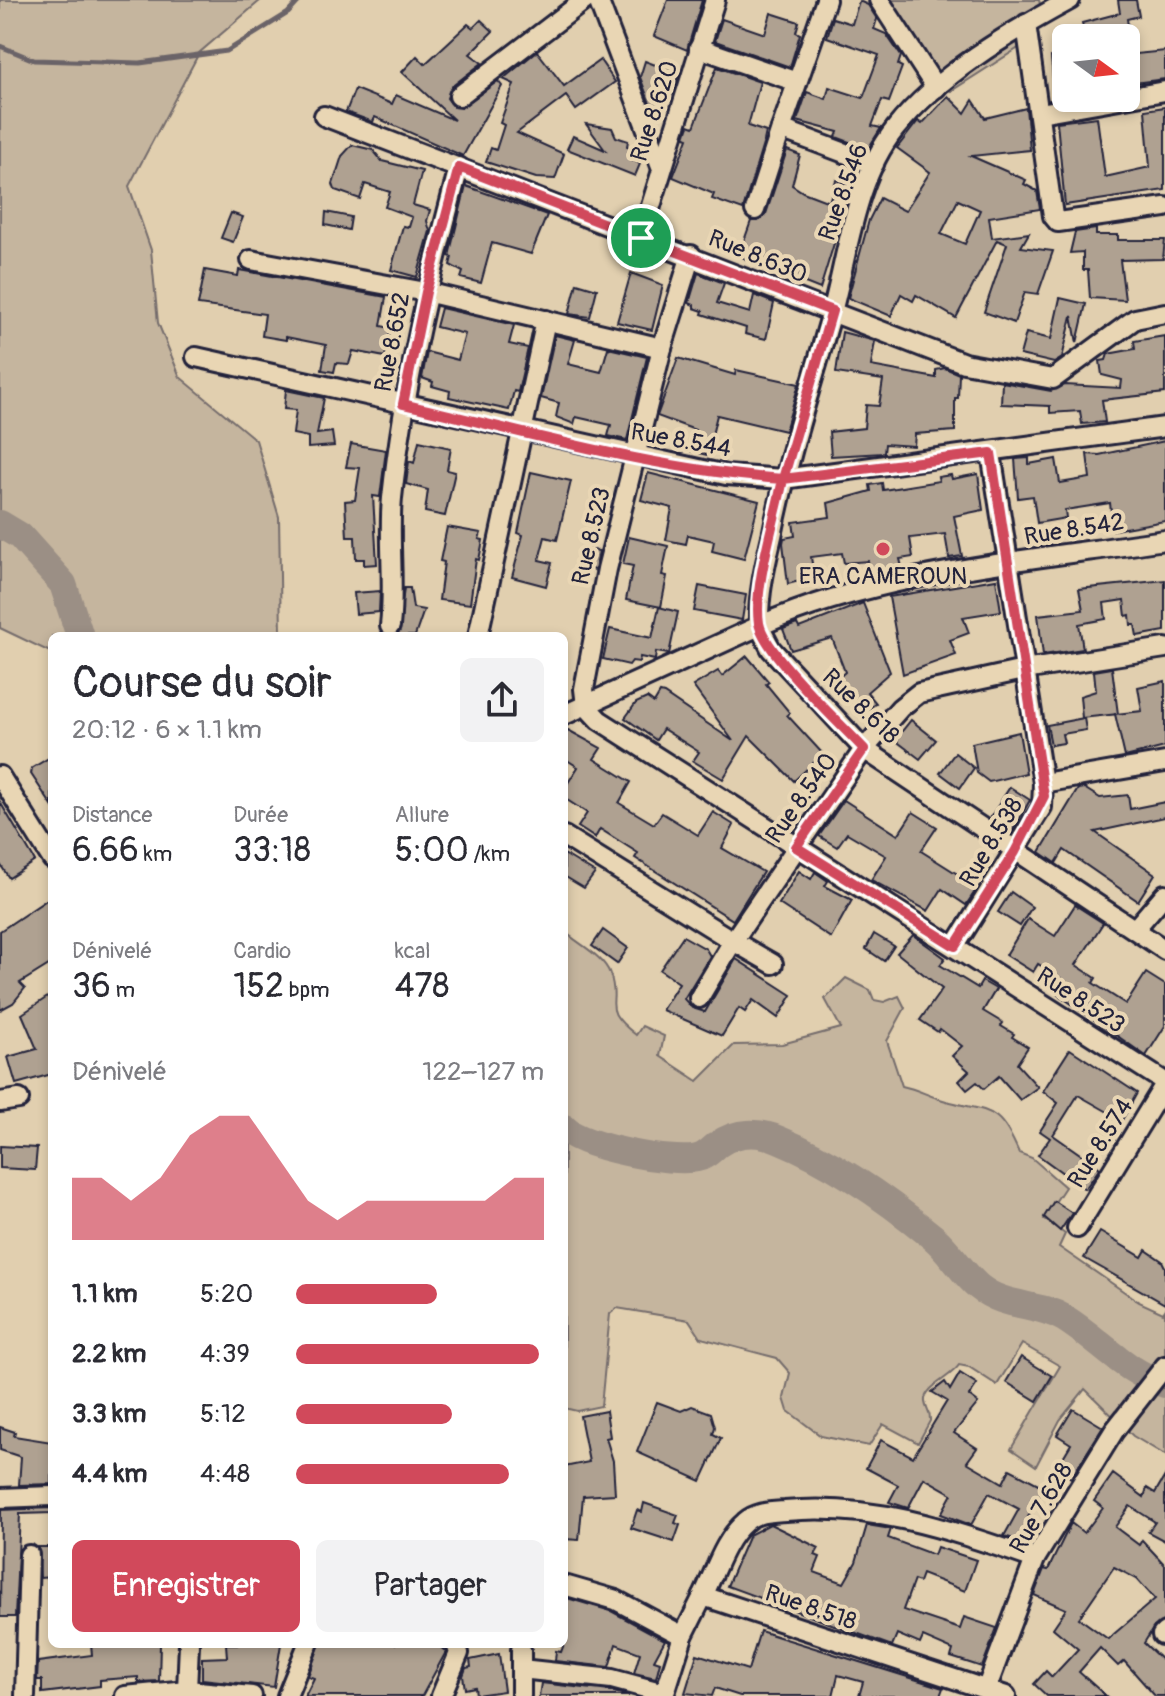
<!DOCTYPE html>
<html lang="fr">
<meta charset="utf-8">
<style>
:root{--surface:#fff;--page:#f2f2f3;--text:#2b2b33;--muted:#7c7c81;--accent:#d1495b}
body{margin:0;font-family:Pangolin,sans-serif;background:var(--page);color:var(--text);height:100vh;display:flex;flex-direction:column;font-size:30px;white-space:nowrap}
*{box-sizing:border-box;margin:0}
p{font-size:26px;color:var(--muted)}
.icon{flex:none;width:44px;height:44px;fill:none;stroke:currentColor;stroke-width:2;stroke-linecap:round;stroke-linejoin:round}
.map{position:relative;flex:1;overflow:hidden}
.drawer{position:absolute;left:48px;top:632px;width:520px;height:1016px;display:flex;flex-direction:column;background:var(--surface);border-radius:12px;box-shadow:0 4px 12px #0003}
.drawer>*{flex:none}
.needle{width:52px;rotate:105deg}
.buttons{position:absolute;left:1052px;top:24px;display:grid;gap:16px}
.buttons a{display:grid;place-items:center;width:88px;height:88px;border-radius:12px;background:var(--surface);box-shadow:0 4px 12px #0003;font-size:40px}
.pin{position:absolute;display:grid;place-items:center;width:68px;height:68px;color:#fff;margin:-34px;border:4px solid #fff;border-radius:50%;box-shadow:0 2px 8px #0007}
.round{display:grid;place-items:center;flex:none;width:84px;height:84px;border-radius:12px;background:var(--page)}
.summary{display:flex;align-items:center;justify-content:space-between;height:136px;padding:0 24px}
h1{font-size:44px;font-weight:600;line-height:60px}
.figures{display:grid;grid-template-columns:repeat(3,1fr);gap:12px;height:136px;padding:8px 24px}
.figures div{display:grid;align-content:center}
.figures b{font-size:34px;font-weight:600}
.figures small{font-size:22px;font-weight:400}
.figures p{font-size:22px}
.chart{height:224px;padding:16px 24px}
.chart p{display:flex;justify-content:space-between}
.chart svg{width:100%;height:144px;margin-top:8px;fill:var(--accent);opacity:.7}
.action{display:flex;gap:16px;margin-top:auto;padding:16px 24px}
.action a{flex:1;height:92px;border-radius:12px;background:var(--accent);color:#fff;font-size:32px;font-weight:600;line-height:92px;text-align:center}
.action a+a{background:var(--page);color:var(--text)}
ul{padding:0 24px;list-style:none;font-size:26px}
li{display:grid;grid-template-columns:128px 96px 1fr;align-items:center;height:60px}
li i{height:20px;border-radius:10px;background:var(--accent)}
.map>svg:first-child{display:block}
</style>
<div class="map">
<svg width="1165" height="1696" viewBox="0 0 1165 1696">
<rect width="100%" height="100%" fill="#e1cfaf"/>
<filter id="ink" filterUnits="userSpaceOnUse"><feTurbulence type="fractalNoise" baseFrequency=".0125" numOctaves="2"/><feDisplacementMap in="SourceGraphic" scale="16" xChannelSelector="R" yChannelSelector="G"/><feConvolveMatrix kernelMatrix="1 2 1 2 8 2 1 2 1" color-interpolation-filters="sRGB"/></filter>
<g filter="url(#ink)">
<g fill="#c5b59e" stroke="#746c6c" stroke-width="2">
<polygon points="0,0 261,0 199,53 129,186 151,250 158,323 180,377 256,440 279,517 281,636 52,636 52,653 0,628"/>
<polygon points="886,0 1039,0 1044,20 1028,42 951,91 932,82"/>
<path d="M 564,931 C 578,944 604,956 610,974 C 622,1007 598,1005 636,1035 L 642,1026 L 664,1036 L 660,1056 L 698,1081 L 734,1045 L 782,1044 L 841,1028 L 825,999 L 846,978 L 870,990 L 874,1000 L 884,1002 L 899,996 L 905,1008 L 887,1041 L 902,1086 C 917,1089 929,1096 943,1100 C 988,1113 998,1103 1019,1153 L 1032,1158 L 1065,1187 L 1044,1219 L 1065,1234 L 1059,1247 L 1139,1302 L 1163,1313 L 1165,1310 L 1165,1455 L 1133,1436 L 1085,1389 L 1060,1420 L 1036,1466 L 1011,1449 L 1060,1366 L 1022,1344 L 997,1385 L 969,1367 L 959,1365 C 952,1377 923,1387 925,1402 C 926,1410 931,1413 930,1421 L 918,1443 L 883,1424 L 869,1446 L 821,1436 L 788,1411 L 784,1398 L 790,1373 L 777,1358 L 701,1338 L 689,1320 L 617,1308 L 610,1314 L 601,1406 L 577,1411 L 564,1408 Z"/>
</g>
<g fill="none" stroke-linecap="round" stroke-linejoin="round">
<polyline stroke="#6b6367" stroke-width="5" points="0,46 34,60 140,63 227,51 288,13 300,0"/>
<g stroke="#9b8f85" stroke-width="28">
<polyline points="0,524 20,536 63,584 80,636"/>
<path d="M 564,1128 C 581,1147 672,1164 697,1158 C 705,1157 711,1150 717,1145 C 736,1131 759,1131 780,1140 C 834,1162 889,1201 934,1238 C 951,1252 962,1273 979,1287 C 1005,1308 1036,1302 1064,1318 C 1100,1340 1124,1372 1165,1384"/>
</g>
</g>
<g fill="#afa191" stroke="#22223b" stroke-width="2" fill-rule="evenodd">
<polygon points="668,0 702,0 687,50 654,36"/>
<polygon points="1118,0 1136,0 1139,16 1127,19 1130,38 1085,38 1082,23 1120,13"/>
<polygon points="859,1 868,5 877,19 874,29 886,34 901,56 898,65 902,67 889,102 882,100 872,126 881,128 868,149 836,137 838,132 797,121 807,92 826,99 829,87 863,98 879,55 827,37 833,18 852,24"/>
<polygon points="771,13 799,22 796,32 800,34 790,67 715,41 722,19 765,34"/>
<polygon points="481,20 493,31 470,54 482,63 451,87 447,98 454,107 461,108 498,81 502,86 463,156 375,117 373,122 346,112 355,89 392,104 396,95 454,120 402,72 417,56 425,64 468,24 473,28"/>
<polygon points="537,51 564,86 600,60 615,82 576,110 566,96 517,133 564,154 555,179 536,178 486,162 491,148 496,150 504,125 500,123 514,84 503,79"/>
<polygon points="1165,51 1165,79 1126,84 1126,55"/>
<polygon points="1066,55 1066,89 1054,89 1051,57"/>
<polygon points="645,61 679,74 672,94 664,91 658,109 651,106 640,77"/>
<polygon points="717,67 760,82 748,126 766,132 764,141 743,210 712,199 714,194 673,177 688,138 685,137 689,125 694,127"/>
<path d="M 948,96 L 965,113 L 973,100 L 985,118 L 1026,108 L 1030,150 L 971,156 L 1026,180 L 1024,184 L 1037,191 L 1040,209 L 989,217 L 992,238 L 1029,233 L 1021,247 L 1053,251 L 1038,294 L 1025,292 L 1014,323 L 984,312 L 1007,244 L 997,240 L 956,318 L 916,295 L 913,301 L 901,294 L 891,316 L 848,298 L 869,220 L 880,198 L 905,211 L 930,172 L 897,148 L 918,121 L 922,124 ZM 958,200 L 980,210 L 965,244 L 941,234 Z"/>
<polygon points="1165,107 1165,190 1065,205 1057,122 1097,117 1105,177 1150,167 1145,110"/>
<polygon points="586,124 612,128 616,137 628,141 627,146 636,152 633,160 640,164 635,176 567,149 573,136 605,150"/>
<polygon points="352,145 373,150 382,161 422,171 413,205 430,210 427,221 430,231 417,277 391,270 403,226 409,227 412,217 385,207 390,192 365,184 360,199 335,190 333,184 342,156"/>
<polygon points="787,150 800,155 792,185 803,192 829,202 836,180 852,185 820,289 785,275 785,272 758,266 739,255 751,221 758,221 766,214"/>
<polygon points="466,186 547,215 531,254 492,243 481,283 461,278 463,272 450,265 452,257 449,256"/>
<polygon points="326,212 351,217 349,230 325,225"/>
<polygon points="231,213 243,217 233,242 221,238"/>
<polygon points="1096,229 1096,235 1118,235 1118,240 1165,240 1163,259 1120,260 1125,300 1090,298 1088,270 1083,270 1083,252 1070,253 1075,232"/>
<polygon points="205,270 238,276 239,270 386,297 381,326 391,328 385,357 353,351 349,364 336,363 334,372 322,370 326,345 286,337 286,340 262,336 265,314 198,305"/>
<polygon points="631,273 663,285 652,330 617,322"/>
<polygon points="698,273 724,283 717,303 750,313 754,295 774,303 766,339 745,334 746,328 702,314 703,311 694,308 694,305 689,303"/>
<polygon points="577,283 597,289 590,317 569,314"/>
<polygon points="1060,298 1086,304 1077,343 1072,316 1062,358 1054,363 1020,355 1026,333 1051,339"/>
<polygon points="441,308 514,325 509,344 528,348 518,392 514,391 509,410 449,397 450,391 432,386 433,382 422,378 427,352 458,360 465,334 436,327"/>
<polygon points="842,332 875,341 871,366 936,378 936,370 945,368 959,374 958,398 955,398 955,431 915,434 914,446 885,444 884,453 831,456 829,432 864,428 866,405 879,406 883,380 836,373"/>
<polygon points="555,335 575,340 568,364 601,372 608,348 647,357 627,440 608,436 611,425 576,417 574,424 556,417 559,403 541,398"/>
<polygon points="1165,336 1165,393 1102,400 1105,422 1082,424 1080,411 1050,413 1050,406 1001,404 1002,382 1051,391 1065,385 1121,388 1122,380 1102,375 1100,361 1106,360 1108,354 1135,349 1134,341"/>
<polygon points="678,358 735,375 736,370 799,384 785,431 717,415 707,455 691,451 695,430 657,416"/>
<polygon points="286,390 324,398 317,434 332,432 334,446 308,448 308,437 293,434 296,410 284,409"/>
<polygon points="419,441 451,448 447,470 455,472 445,516 425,512 428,490 406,484 409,461 414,463"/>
<polygon points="1165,441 1165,521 1113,530 1110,503 1065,510 1066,518 1037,523 1033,496 1018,498 1015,459 1029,458 1029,464 1056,459 1060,483 1090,478 1087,454 1099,455"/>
<polygon points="351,444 386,450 380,497 373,496 377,564 364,565 364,559 356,559 355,537 347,537 345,501 355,500 360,468 346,467"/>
<polygon points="531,472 571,481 557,540 545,537 539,560 552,563 546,586 512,577 523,535 518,533"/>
<polygon points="648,473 759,501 744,559 712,551 714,541 688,535 686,544 666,540 672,508 641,500"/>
<polygon points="978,474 983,510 954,516 962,556 949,558 945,534 910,538 913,557 900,559 902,567 881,571 880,567 870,569 868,561 844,563 842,553 811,557 814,577 788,584 783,543 784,538 795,536 793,522 830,517 828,503 871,491 870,485 882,483 883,490 939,481 938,477 951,475 952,479"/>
<polygon points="447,527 481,533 479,539 483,540 479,560 476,559 470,604 439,600 444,562 440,561"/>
<polygon points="629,537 668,546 662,575 667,576 661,607 626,600 633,566 623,564"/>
<polygon points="581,548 599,551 595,570 577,568"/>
<polygon points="996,579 1001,611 963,617 969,633 950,640 956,655 903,674 889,597"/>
<polygon points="1165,580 1165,631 1137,636 1135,625 1131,625 1130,615 1126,616 1124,600 1104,603 1106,619 1079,624 1083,649 1043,655 1038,615 1083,610 1079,589"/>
<polygon points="699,586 746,595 742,620 694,611"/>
<polygon points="404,588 410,588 413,608 424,610 415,636 398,636"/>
<polygon points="380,591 379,612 356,614 354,593"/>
<polygon points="863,603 890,672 867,692 876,703 861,715 852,703 855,700 837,679 845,672 832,638 791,650 783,629 797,624 799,628"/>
<polygon points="659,607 678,612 669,654 656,652 655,660 640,657 639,662 632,661 629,665 603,659 610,629 652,638"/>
<polygon points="747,656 769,682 766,684 790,713 787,715 823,754 794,781 749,736 723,779 693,761 699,752 663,729 656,740 625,718 636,703 647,698 654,703 660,693 664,694 733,741 693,686 718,671 722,676"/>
<polygon points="1112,668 1118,714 1082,718 1080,696 1096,691 1094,671"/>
<polygon points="1165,681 1165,747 1125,757 1115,714 1142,711 1138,687"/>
<polygon points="1084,718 1086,730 1062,734 1064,743 1051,745 1047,725"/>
<polygon points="911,720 936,740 920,759 895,740"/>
<polygon points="568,730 601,748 594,759 631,782 619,803 654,824 662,813 698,835 713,812 734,825 722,848 763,872 733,920 635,858 638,853 600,829 595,838 578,827 587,813 564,798 564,789 578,767 564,758 564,736"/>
<polygon points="1019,732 1026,773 989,782 977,773 972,743"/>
<polygon points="955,753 974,768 960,788 940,773"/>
<polygon points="52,756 52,806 31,774 32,768"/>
<polygon points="1010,787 1030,800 1012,832 990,818"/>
<polygon points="1084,788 1100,798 1128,795 1130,809 1165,802 1165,817 1095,832 1155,874 1138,901 1064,850 1056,863 1040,852 1078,789"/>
<polygon points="844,800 898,835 913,812 937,827 921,851 978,887 966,905 942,889 928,911 871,880 886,856 847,833 837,847 819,836"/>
<polygon points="0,802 35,861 9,878 0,864"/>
<polygon points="564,854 595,873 584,888 564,876"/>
<polygon points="799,871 811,879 815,872 828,881 825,886 852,900 831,938 779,904"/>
<polygon points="1011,892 1032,907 1020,926 998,912"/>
<polygon points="48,899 52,906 52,963 20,983 25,988 13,1003 0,1010 0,931"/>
<polygon points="1075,905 1103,923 1076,965 1096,978 1093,983 1126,1004 1146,973 1165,985 1165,1026 1146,1056 1056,993 1065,981 1038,964 1033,972 1006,955 1028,919 1055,936"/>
<polygon points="603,930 628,948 617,964 592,946"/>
<polygon points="874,934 894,946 884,961 866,949"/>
<polygon points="913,935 945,958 940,965 978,988 982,981 996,989 983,1011 1003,1023 1001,1026 1014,1034 1012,1037 1028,1047 1017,1064 1038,1087 1020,1100 999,1076 984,1089 977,1082 967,1090 959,1081 969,1071 952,1056 962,1046 940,1029 938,1032 920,1020 942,989 897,953"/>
<polygon points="683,936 706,949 710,956 684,999 692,1008 705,1012 736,959 792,995 778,1018 753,1000 745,1012 739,1008 722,1036 662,1010 679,983 660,970"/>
<polygon points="52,994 52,1074 16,1084 8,1057 37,1049 22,1014"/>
<polygon points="1070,1049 1137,1093 1122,1120 1078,1095 1053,1135 1100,1168 1085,1189 1038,1155 1050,1138 1040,1131 1058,1103 1043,1091"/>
<polygon points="0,1146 37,1148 35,1170 0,1168"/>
<polygon points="1054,1201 1072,1213 1060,1231 1044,1217"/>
<polygon points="1100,1232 1142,1257 1146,1250 1162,1261 1165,1267 1165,1304 1084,1258"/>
<polygon points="1021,1357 1052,1376 1037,1401 1006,1382"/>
<polygon points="960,1373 977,1384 969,1396 978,1403 954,1433 977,1448 967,1462 1003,1483 1010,1469 1044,1487 1028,1517 1042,1524 1032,1541 1028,1539 1026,1543 1004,1536 1019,1509 989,1493 971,1525 941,1514 952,1494 924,1478 908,1508 889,1502 898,1485 866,1468 881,1440 913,1457 947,1401 932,1392 945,1382 950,1390"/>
<polygon points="657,1402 681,1411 692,1406 711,1413 715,1427 713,1434 721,1438 701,1481 637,1452"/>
<polygon points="1073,1409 1103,1427 1071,1478 1056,1469 1071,1444 1057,1435"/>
<polygon points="606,1411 610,1437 606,1438 613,1461 615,1494 583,1496 579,1540 564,1539 564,1467 589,1462 580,1416"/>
<polygon points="0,1427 15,1432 14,1436 52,1442 52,1484 19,1485 21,1457 0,1450"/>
<path d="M 1113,1474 L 1144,1497 L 1147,1488 L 1155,1493 L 1165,1476 L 1165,1541 L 1148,1532 L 1155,1522 L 1130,1506 L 1115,1527 L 1139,1545 L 1142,1540 L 1165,1565 L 1165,1620 L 1154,1627 L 1144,1643 L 1165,1663 L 1165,1696 L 1155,1696 L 1124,1661 L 1118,1666 L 1100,1648 L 1079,1672 L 1106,1696 L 1047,1696 L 1034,1684 L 1046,1671 L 1052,1677 L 1078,1649 L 1053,1628 L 1066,1609 L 1034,1595 L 1044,1569 L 1048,1570 L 1071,1523 L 1084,1533 L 1103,1508 L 1094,1501 ZM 1114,1567 L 1137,1579 L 1155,1599 L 1108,1639 L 1079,1618 Z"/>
<polygon points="644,1503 678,1515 675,1523 680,1525 674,1542 631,1528 637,1510 642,1512"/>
<polygon points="52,1508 52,1513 20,1514 15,1617 0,1617 1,1510"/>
<polygon points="770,1524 819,1548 815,1555 820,1557 814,1572 844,1583 856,1562 867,1525 891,1529 888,1538 934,1555 937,1547 976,1560 965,1591 922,1574 919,1582 914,1580 903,1610 960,1629 964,1617 997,1628 982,1667 951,1657 953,1650 923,1637 920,1644 897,1634 892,1646 727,1586 749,1535"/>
<polygon points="38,1547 52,1547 52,1577 40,1578"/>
<polygon points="567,1598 611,1611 665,1640 654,1660 660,1662 656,1678 634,1673 640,1653 616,1644 609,1667 555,1661 556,1651 561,1652 564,1644"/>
<polygon points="760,1631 943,1688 940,1696 859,1696 863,1682 838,1675 833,1696 740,1696 715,1688 712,1696 685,1693 697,1654 748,1670"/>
<polygon points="91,1644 160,1644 159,1681 138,1682 138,1677 100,1680 100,1686 42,1693 42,1680 37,1680 38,1662 92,1655"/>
<polygon points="226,1644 281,1644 274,1687 202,1679 202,1658 227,1657"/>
<polygon points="320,1644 437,1644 446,1652 422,1696 305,1696 314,1678 308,1676"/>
<polygon points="499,1654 504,1691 476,1695 475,1687 465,1689 463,1676 466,1668 471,1667 470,1660"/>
<polygon points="541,1683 610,1691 629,1696 539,1696"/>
</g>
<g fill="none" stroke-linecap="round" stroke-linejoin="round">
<g stroke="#22223b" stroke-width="24">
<g id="minor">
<polyline points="598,0 661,166"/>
<polyline points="826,0 781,129 874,164"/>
<polyline points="879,0 936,88"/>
<path d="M 1070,0 C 1009,33 939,74 895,129 C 855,179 848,253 832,312 C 811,387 787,460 772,536 C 765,566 758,595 759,626 C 882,571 1032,560 1165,540"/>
<polyline points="1026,24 1053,216 1058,222 1165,207"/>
<polyline points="699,48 797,82"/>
<polyline points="459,96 585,0"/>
<polyline points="1040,113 1165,91"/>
<polyline points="324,116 964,363 1053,379 1135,319 1165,313"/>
<polyline points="755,210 781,129"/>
<polyline points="641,238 715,0"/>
<polyline points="251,260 426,292 662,348 607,569 584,689 586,706 599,720 1165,1082"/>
<polyline points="662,348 691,255"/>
<polyline points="196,357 726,475 783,479 1165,427"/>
<polyline points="991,453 1043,783"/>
<path d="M 390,626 C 395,584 388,540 392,498 C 404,385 430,277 459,167"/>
<polyline points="478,636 546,320"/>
<polyline points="564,715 759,626 771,649 864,749 1165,950"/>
<polyline points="0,776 52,859"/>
<polyline points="564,836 733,941 864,749 900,708 919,693 1024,670 1165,648"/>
<polyline points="1135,929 1165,894"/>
<polyline points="955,946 1042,807 1043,783 1165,762"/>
<polyline points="699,998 733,941 773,964"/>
<polyline points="0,1102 19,1099"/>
<polyline points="1077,1228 1165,1084"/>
<polyline points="0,1498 52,1496"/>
<polyline points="564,1585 616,1600 683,1636"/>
<path d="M 703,1596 C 715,1572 724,1540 745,1522 C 756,1512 771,1512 785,1511 C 873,1502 953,1531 1035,1559"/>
<polyline points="1162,1635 1165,1632"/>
<polyline points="521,1669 612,1679 664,1693"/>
<polyline points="187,1690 189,1644"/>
<polyline points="986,1690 1035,1559 1114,1431 1165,1366"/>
<polyline points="25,1696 29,1555"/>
<polyline points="125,1696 187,1690 252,1696"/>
<polyline points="287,1696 308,1644"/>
<polyline points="441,1696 459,1653 456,1644"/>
<polyline points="521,1696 521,1650"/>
<polyline points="664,1696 683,1636 703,1596 1006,1696"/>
</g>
</g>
<use href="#minor" stroke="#e9d6b4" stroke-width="18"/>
</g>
</g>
<g fill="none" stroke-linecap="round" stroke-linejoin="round" filter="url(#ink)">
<g stroke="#fff" stroke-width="16">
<path id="route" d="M 641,238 L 459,167 L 426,292 L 403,404 C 529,433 655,470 783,479 C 776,517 753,587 759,623 C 764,653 841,724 864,749 L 796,847 L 955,946 L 1015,852 L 1044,796 L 991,453 L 783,479 L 832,311 L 641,238"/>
</g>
<use href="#route" stroke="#d1495b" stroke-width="10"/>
</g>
<circle fill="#d1495b" stroke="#e9d6b4" stroke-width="3" cx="883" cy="549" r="8"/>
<g text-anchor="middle" stroke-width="8" stroke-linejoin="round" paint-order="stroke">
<g font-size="24" fill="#22223b" stroke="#e9d6b4">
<text transform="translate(654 111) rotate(-72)" y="8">Rue 8.620</text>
<text transform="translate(843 192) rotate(-70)" y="8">Rue 8.546</text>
<text transform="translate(758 256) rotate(22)" y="8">Rue 8.630</text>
<text transform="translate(392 342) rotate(-79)" y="8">Rue 8.652</text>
<text transform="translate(681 440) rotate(10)" y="8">Rue 8.544</text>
<text transform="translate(1074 529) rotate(-9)" y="8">Rue 8.542</text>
<text transform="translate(591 536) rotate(-77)" y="8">Rue 8.523</text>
<text transform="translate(861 706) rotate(44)" y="8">Rue 8.618</text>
<text transform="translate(801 798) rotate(-55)" y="8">Rue 8.540</text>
<text transform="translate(991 842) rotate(-59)" y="8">Rue 8.538</text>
<text transform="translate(1081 1000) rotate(33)" y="8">Rue 8.523</text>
<text transform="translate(1100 1143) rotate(-58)" y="8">Rue 8.574</text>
<text transform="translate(1041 1508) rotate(-60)" y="8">Rue 7.628</text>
<text transform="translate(811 1607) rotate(19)" y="8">Rue 8.518</text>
</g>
<g font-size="24" fill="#22223b" stroke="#e9d6b4">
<text x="883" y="584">ERA CAMEROUN</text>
</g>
</g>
</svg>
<div class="buttons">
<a><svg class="needle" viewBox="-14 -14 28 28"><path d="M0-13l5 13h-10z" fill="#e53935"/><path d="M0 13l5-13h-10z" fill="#7c7c81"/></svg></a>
</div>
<div class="pin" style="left:641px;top:238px;background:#1e9e55"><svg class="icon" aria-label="arrive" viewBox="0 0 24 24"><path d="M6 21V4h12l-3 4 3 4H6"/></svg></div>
<section class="drawer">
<div class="summary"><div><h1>Course du soir</h1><p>20:12 · 6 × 1.1 km</p></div><a class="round"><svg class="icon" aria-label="share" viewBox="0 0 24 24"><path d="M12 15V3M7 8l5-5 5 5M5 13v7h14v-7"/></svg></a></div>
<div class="figures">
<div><p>Distance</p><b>6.66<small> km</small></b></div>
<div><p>Durée</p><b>33:18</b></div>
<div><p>Allure</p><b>5:00<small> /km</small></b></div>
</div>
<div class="figures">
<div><p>Dénivelé</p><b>36<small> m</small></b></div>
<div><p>Cardio</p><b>152<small> bpm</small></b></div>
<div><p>kcal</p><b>478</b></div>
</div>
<div class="chart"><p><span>Dénivelé</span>122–127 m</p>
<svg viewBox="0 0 160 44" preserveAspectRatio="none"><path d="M0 44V25L10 25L20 32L30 25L40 12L50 6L60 6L70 19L80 32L90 38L100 32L110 32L120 32L130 32L140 32L150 25L160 25V44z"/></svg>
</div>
<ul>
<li><b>1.1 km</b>5:20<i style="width:57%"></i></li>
<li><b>2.2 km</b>4:39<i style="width:98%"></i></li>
<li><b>3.3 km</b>5:12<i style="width:63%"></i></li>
<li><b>4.4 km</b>4:48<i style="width:86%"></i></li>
</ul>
<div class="action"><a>Enregistrer</a><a>Partager</a></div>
</section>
</div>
